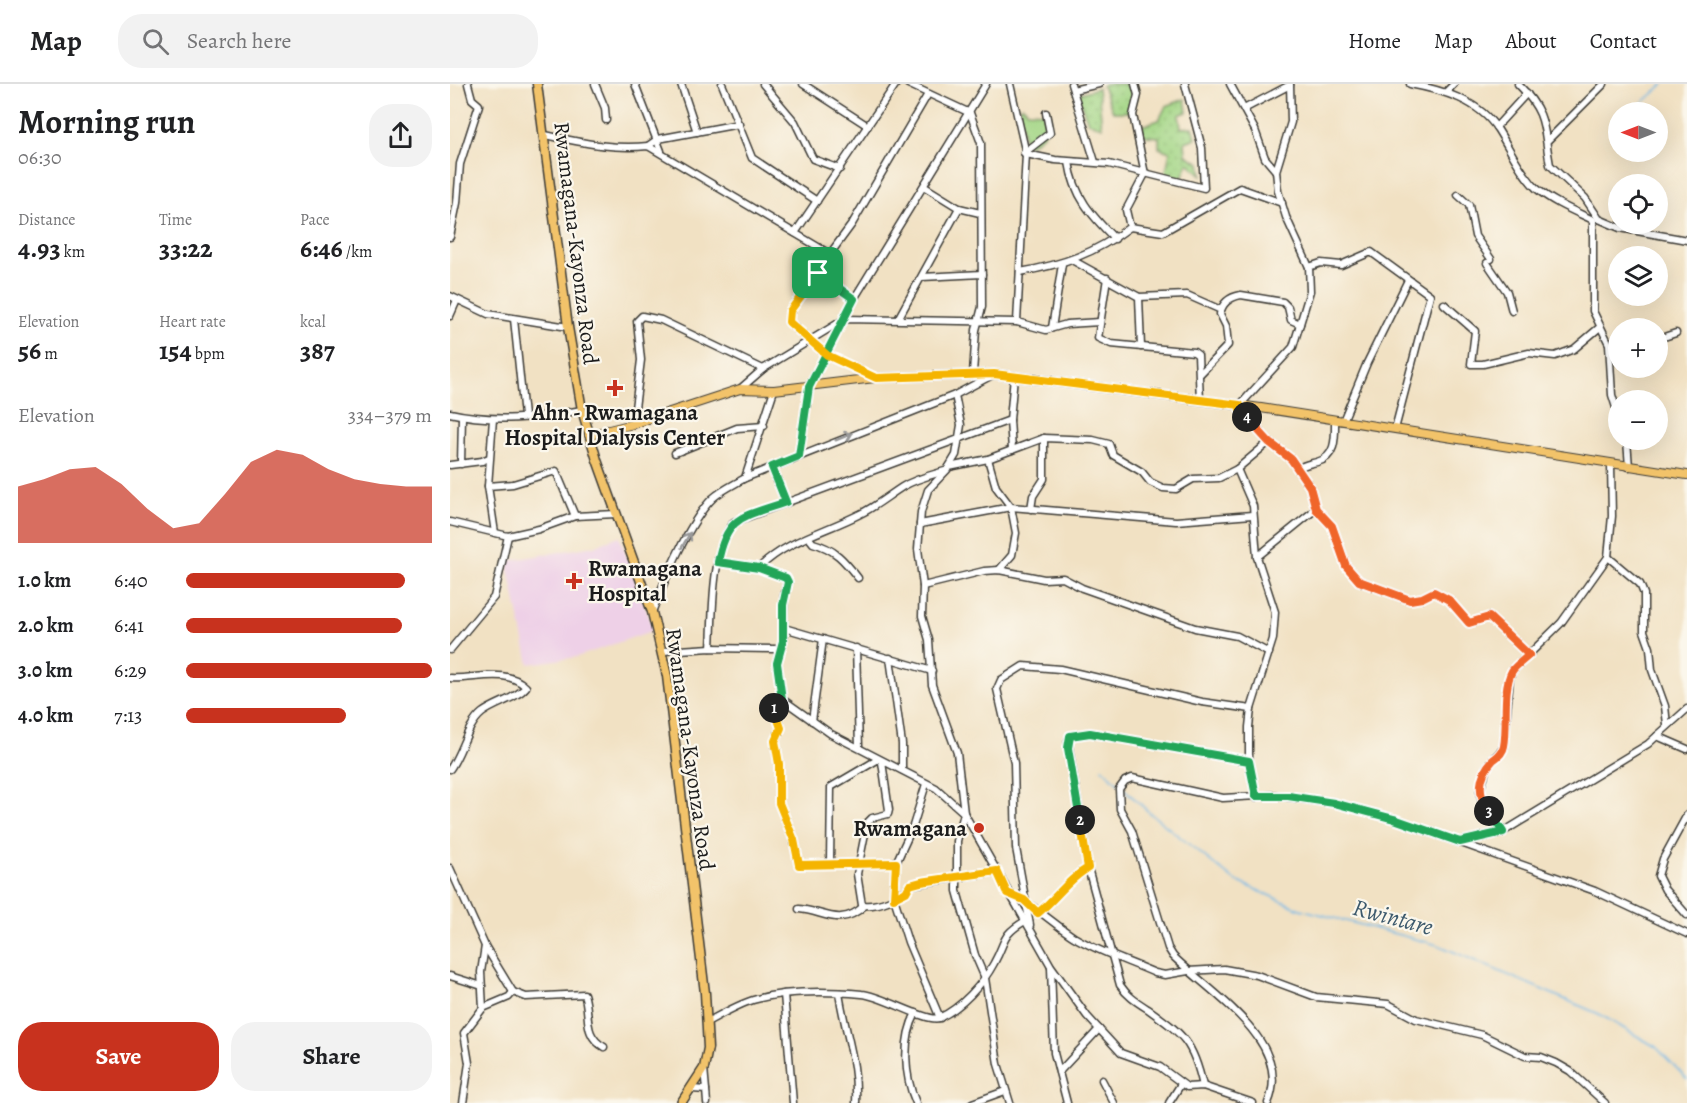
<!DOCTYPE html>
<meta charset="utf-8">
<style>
:root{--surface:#fff;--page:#f2f2f2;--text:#202124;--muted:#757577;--line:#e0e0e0;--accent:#c8321e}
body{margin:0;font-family:Alegreya,serif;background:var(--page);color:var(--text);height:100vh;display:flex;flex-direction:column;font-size:22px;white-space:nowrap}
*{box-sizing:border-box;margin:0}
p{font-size:20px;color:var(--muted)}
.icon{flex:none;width:33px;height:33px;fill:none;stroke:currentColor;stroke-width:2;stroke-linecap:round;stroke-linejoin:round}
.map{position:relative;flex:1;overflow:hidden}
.panel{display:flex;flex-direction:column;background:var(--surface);width:450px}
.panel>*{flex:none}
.needle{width:39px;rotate:270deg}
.fabs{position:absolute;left:1158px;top:18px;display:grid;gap:12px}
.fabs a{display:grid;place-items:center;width:60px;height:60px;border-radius:50%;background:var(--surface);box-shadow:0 6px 24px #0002;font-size:30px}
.pin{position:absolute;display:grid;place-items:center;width:51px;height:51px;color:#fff;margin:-26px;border-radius:12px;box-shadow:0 3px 9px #0006}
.km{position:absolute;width:30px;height:30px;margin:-15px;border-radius:50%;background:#222;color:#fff;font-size:16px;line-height:30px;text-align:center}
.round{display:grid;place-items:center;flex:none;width:63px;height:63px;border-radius:24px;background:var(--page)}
.head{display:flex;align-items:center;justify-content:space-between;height:102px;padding:0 18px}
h1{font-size:33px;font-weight:700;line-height:45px}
.metrics{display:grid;grid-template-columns:repeat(3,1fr);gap:9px;height:102px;padding:6px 18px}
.metrics div{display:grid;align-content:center}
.metrics b{font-size:26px;font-weight:700}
.metrics small{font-size:16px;font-weight:400}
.metrics p{font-size:16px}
.chart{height:168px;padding:12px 18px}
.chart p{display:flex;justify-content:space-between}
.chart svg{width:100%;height:108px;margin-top:6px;fill:var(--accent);opacity:.7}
.cta{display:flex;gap:12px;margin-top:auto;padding:12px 18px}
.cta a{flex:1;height:69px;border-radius:24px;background:var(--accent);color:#fff;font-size:24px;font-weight:700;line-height:69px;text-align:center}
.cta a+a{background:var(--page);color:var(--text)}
ul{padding:0 18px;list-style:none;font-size:20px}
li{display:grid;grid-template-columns:96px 72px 1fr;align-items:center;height:45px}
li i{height:15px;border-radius:8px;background:var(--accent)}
header{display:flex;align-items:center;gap:36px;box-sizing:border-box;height:84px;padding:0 30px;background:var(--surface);border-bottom:2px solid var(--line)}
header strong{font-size:28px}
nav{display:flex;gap:33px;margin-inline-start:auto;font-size:21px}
.search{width:420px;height:54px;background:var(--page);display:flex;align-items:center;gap:15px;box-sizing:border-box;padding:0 21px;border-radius:24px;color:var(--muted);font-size:22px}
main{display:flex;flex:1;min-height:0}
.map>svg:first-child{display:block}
</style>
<header>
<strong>Map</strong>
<div class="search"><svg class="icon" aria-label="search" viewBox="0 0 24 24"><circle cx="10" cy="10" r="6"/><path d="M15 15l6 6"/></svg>Search here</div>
<nav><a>Home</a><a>Map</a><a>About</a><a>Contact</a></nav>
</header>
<main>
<section class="panel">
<div class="head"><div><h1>Morning run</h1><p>06:30</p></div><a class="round"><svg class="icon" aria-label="share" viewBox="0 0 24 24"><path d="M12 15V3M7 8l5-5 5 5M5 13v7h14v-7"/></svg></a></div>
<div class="metrics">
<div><p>Distance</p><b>4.93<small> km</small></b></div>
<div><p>Time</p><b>33:22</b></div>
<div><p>Pace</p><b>6:46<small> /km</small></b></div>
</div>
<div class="metrics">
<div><p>Elevation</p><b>56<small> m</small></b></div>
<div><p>Heart rate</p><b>154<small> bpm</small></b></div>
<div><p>kcal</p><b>387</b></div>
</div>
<div class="chart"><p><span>Elevation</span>334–379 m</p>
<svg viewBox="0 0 160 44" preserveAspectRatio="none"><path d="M0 44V21L10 18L20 14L30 13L40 20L50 30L60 38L70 36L80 24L90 11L100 6L110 8L120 14L130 18L140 20L150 21L160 21V44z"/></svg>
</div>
<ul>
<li><b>1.0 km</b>6:40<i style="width:89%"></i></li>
<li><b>2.0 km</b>6:41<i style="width:88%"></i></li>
<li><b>3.0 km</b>6:29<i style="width:100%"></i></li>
<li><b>4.0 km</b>7:13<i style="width:65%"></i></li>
</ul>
<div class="cta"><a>Save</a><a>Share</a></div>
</section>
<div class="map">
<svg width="1237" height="1019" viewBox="0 0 1237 1019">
<defs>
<pattern id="grass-dots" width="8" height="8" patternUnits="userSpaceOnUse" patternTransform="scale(1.5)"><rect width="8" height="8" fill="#a2d584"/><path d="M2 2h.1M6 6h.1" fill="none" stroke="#8bb671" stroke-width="1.8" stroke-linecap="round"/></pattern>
</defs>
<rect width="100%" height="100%" fill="#fbf7ec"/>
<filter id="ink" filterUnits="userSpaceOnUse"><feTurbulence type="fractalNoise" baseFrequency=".0167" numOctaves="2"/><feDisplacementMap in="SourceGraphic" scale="12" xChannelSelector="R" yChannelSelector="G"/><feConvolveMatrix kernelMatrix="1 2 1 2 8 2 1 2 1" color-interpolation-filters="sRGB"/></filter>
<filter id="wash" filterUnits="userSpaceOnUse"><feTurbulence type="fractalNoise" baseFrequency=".008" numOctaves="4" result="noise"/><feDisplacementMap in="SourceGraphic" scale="24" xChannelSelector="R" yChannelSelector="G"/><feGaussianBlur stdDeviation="1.35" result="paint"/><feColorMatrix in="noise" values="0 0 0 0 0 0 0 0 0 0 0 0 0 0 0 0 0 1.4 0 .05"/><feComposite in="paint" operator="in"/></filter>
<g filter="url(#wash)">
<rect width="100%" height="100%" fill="#f1e1c3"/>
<polygon fill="#eed0e7" points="169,452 204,546 127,573 79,580 57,477 144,462"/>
<g fill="url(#grass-dots)" stroke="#5f7850" stroke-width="1.5">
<polygon points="655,0 683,0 686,13 681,28 663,28 652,2"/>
<polygon points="648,4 652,43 638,38 627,10"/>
<polygon points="735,15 737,28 729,31 731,44 743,43 746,54 735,58 736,71 750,79 752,91 738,79 732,94 715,92 720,68 709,64 709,53 695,52 689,43 709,36 716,22"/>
</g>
<polygon fill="#a2d584" stroke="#5f7850" stroke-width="1.5" points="573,22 578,27 593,28 598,43 593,51 580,61 576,60 574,55 569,23"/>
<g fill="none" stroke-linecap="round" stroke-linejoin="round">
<g stroke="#6fb7e7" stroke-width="1.5">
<polyline points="1190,21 1214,0"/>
<polyline points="652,684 669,700"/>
<polyline points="672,703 701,730 784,796 850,825 988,861 1149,930 1206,963 1237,995"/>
</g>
</g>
</g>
<g filter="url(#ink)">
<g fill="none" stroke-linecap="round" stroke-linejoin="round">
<g stroke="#3c3a35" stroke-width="9">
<g id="minor">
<polyline points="145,0 155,24 156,36"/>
<polyline points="185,0 211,67"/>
<polyline points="231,0 247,48"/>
<polyline points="272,0 302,74 367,117"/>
<polyline points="313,0 345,38 363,75 390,85"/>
<polyline points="353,0 418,42"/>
<polyline points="458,0 520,29 531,59 532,223 526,246 523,289"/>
<polyline points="621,0 645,78"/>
<polyline points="780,0 805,46 815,74 826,87"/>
<polyline points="840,0 841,38 826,87 828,107 836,133 859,183 860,207 843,263 790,321 790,325 806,339 809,347 819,358 841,375 860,403 866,425 882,442 896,481 909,497 960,516 972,514 984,508 999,516 1019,539 1039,533 1079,571"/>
<path d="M 960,0 C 992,6 1029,16 1048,46 C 1060,65 1070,88 1086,104 C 1102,118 1124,127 1143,136 L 1143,227 L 1159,260 L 1162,311 L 1168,330"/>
<path d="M 1068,0 C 1098,30 1093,44 1100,81 L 1135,114 L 1149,135 L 1170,144 L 1237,156"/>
<polyline points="623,6 649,0"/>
<polyline points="997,7 1004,0"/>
<polyline points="794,25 840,1"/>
<polyline points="1046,43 1077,9"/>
<path d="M 95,51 C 130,58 162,66 198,62 L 380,170 L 340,227 L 339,238 L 377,271 L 425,294"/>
<polyline points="1098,56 1154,0"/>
<polyline points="198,62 208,55 289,40"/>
<polyline points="574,69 600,49 596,29"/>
<polyline points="576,70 605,76 659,80 754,104 752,64 735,0"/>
<path d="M 619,78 C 624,112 641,131 665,155"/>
<polyline points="475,103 509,124 530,129"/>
<polyline points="1008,111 1019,121 1025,152 1041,175"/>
<polyline points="680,143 713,148 790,104 832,119"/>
<polyline points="345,149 446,0"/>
<polyline points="0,153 7,119 10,80 29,21 22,15 18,0"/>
<polyline points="380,170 402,140 478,10"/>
<polyline points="622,176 689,213 737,211 771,226"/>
<polyline points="1037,179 1057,208 1062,227"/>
<polyline points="859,183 871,179 891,181 921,168 980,211 945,345"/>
<path d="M 570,188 C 612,181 646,169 680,143 L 676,126 L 695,90 L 683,31 L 688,11 L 685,0"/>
<polyline points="368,189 404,215"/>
<polyline points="472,193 532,190"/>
<polyline points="657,194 648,254 661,260 744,268 748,271 750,316"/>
<polyline points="0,212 38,230 118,243"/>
<polyline points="689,213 691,263"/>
<polyline points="994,220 1025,247 1021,280 1033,280 1079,269 1105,272 1124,265 1150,243"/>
<polyline points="0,232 7,216"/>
<polyline points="64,235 74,332"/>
<polyline points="448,235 509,124"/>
<polyline points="567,238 596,246 617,240 650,238"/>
<polyline points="602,244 612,180"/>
<polyline points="1208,255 1226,249"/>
<path d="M 750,290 L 778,261 L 776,242 L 770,230 C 772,219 780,213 791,211 L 833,218 L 838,223 L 841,236 L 850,240"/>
<polyline points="290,305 313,285 395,235 567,238 576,70 560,0"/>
<polyline points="505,311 511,341 506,371 497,386 478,406 471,428 468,465 473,502 472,532 479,556 482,601 507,669 514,729 507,757 507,807 525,871 535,894 548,980 560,1019"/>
<path d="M 0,329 C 43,339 89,334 132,326"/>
<polyline points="43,335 38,402 45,449"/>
<polyline points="893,337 917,279 958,196"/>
<polyline points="183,340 191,276 187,237 192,232 211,236 313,285"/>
<polyline points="1177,356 1179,383"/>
<polyline points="562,366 560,336 564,292"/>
<polyline points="225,369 287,344 314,342"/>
<polyline points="349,372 359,303 404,215 536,0"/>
<polyline points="538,375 546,403 561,423 566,449 562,471 549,486"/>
<polyline points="11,380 12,332"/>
<polyline points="0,381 32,377 39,374"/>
<polyline points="322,383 336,419"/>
<polyline points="499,383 538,375 594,354 643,356 659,360 663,371 692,388 700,398 713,404 726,405 743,395 769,394 787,385 819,358"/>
<polyline points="787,385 803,422 807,473 825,528 823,555 801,625 799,643 799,677 806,713"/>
<path d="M 848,385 C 854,380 859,380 867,378 C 887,373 885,352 885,336"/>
<polyline points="295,394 324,306"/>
<polyline points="38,402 63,400 106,387 125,432"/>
<polyline points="581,425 583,412 594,395 594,354"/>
<polyline points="0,438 58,452 89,445 125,432 166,430"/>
<polyline points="470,440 561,423 726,437 802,431"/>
<path d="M 359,454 L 363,459 C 385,465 394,476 408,494"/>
<polyline points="807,473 866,425"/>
<polyline points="1158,473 1190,500 1194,510 1194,547 1200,564 1202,586 1215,622 1217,641"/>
<polyline points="268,478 309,484 336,494 338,498 334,512 333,557 329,569"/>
<path d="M 309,484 C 337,456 375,448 410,430 C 425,423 438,412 452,403 C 465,395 481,391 495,387"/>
<polyline points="473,502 534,487 549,486 594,495 613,494 632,504 745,544 787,552 819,569"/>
<path d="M 202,528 C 215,496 239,437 263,414 C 272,406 285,400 295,394 L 505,311 L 544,290"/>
<polyline points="334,544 482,587"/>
<path d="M 261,564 C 263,529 261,466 284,438 L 560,336"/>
<polyline points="406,564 409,663"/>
<polyline points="0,566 44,513 58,452"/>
<polyline points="213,567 261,564 325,565 329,569 327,579 332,615 381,650 486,704 514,729 601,882 637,932 671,969 710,983 737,1003 753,1002 803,1019"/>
<polyline points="440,574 452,660 452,686"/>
<path d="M 0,594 C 24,596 57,583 76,603 C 66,615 45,619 32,629 C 17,641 12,668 0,685"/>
<polyline points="332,615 324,621 331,643 325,657 329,680 329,719 344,756 349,781 446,779"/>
<polyline points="362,637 373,555"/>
<polyline points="1207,652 1237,665"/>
<path d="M 432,678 L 439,726 L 438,730 L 422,734 L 417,739 L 407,790 L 412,821 C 427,823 452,814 460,801 L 547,787"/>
<polyline points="476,700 463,742 446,779 444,814 458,858 490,934"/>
<polyline points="1237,731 1213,775 1208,792 1215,806 1237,831"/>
<polyline points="1053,748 1032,718 1030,707 1037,683 1054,663 1060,592 1063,586 1111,539 1158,473 1162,432 1161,381"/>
<polyline points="1010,758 1053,748 1198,660 1237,625"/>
<polyline points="380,778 381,703 427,676"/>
<polyline points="0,784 35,862 31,888 33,924"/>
<path d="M 559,810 C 583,819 602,839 624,853 C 649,868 678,877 705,889 L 715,891 L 738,887 L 774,885 L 807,891 L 866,913 L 938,920 L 966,935 L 1032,951 L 1075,972 L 1091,973 L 1106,979 L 1120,987 L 1155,1019"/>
<path d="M 349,825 C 374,827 390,844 414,822"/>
<path d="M 588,829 C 606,815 618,795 638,784"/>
<polyline points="580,841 566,764 564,679 547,605 551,596 573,582 610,585 752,618 801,625"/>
<polyline points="35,862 63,908"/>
<polyline points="601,883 604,969 617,1019"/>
<polyline points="0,892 32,902"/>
<path d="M 389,909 C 395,949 408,979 406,1019"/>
<polyline points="334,910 343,1019"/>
<path d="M 466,929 C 452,955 454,992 466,1019"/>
<path d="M 257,938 C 272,930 287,921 303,916 C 337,906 376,907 412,910 C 431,911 478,939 489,934 C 511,924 533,900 544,879 C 557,856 550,852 575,837"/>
<polyline points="254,984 256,1006"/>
<polyline points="609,988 649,945"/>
<polyline points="652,996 664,1019"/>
<path d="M 753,1002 C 743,958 734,951 698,925 C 687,918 677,912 670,901 L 638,784 L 618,658 L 620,652 L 640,649 L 799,677"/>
<polyline points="242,1005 256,1006 257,1019"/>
<path d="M 13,1019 L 19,979 L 14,949 L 33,924 L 59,913 L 63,908 L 76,913 L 134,910 C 141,930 132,951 154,963"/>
<polyline points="522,1019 555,1007"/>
<polyline points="719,1019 731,1000"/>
<path d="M 818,1019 C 844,958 760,909 723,872 L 718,864 L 682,747 L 670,725 L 669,705 L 675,697 L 682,694 L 773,714 L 824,711 L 884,719 L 944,735 L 1145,807 L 1237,850"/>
</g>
</g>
<g stroke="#3c3a35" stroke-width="10">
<polyline id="major" points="139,351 183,340 290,305 324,306 425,294 544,290 811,324 1237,391"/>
</g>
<g stroke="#3c3a35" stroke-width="11">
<polyline id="highway" points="87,0 118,243 132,326 147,376 202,528 217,592 255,909 258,964 254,984 231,1019"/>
</g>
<use href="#minor" stroke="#fff" stroke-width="6"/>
<use href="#major" stroke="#f2c36a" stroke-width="8"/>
<use href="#highway" stroke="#f2c36a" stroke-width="8"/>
</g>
<defs><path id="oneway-shaft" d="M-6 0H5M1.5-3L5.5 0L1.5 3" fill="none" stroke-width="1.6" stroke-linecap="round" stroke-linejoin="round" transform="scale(1.5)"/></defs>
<g stroke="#999">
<use href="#oneway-shaft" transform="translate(394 353) rotate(-22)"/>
<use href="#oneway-shaft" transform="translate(236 456) rotate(-60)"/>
</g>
</g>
<g fill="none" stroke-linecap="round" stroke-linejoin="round" filter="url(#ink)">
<g stroke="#fff" stroke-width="12">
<path id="split-1" d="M 324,624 L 332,615 L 327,579 L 333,557 L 333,521 L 338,498 L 336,494 L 309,484 L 268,478 C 277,430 294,433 336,418 L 322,383 L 349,372 L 359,303 L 404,215 L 368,189"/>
</g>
<g stroke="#fff" stroke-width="12">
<path id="split-2" d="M 324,624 L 331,644 L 325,657 L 329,680 L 329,719 L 344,756 L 349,781 L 446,779 L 444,814 L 456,808 L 460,801 L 471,798 L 547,787 L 557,809 L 574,816 L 588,829 C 606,815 618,795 638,784 L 630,736"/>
</g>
<g stroke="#fff" stroke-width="12">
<polyline id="split-3" points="630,736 618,664 620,652 640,649 799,677 806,712 838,712 884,719 944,735 1010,758 1053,748 1039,727"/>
</g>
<g stroke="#fff" stroke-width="12">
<path id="split-4" d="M 797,333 L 806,339 L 809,347 L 819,358 L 841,375 L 860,403 L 866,425 L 882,442 L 896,482 L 909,497 L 960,516 L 972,514 L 984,508 L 999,516 L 1019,539 L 1039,533 L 1079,571 C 1074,576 1066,581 1062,587 C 1052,605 1058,642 1054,662 C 1053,669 1048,672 1043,676 C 1028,692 1027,711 1039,727"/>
</g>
<g stroke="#fff" stroke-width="12">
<polyline id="split-5" points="368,189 340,227 339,238 377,271 426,294 544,290 790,321 790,325 797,333"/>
</g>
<use href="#split-1" stroke="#22a559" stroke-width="8"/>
<use href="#split-2" stroke="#f5b400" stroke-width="8"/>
<use href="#split-3" stroke="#22a559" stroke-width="8"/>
<use href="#split-4" stroke="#f0652b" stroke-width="8"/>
<use href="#split-5" stroke="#f5b400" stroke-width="8"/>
</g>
<g fill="#c8321e" stroke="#fbf7ec" stroke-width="2">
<path d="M162 295h6v6h6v6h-6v6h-6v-6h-6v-6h6z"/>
<path d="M121 488h6v6h6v6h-6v6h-6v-6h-6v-6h6z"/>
<circle cx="529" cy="744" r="6"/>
</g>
<g text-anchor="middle" stroke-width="4.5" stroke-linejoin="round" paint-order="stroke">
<g font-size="22" fill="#1c1c1c" stroke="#fbf7ec">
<text transform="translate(127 159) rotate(83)" y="8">Rwamagana-Kayonza Road</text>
<text transform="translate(241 665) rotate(82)" y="8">Rwamagana-Kayonza Road</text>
</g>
<g font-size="22" font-weight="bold" fill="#1c1c1c" stroke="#fbf7ec">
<text x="165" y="336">Ahn - Rwamagana<tspan x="165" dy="25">Hospital Dialysis Center</tspan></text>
<text x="138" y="492" text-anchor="start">Rwamagana<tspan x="138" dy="25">Hospital</tspan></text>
<text x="517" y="752" text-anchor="end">Rwamagana</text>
</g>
<g font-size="24" font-style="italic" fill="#3d5a6d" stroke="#fbf7ec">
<text transform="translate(943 833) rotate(15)" y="8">Rwintare</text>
</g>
</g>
</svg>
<div class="fabs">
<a><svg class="needle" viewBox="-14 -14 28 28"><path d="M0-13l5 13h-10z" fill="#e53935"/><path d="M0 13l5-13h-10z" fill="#757577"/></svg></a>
<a><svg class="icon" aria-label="locate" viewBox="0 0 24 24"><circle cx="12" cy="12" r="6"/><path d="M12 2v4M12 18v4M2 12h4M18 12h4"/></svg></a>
<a><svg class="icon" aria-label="layers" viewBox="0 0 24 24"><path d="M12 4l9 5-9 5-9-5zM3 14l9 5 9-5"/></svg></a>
<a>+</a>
<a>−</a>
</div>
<div class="pin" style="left:368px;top:189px;background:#1e9e55"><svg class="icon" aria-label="arrive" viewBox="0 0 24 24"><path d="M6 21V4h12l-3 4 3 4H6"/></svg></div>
<b class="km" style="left:324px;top:624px">1</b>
<b class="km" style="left:630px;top:736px">2</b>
<b class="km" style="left:1039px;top:727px">3</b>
<b class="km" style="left:797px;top:333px">4</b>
</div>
</main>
